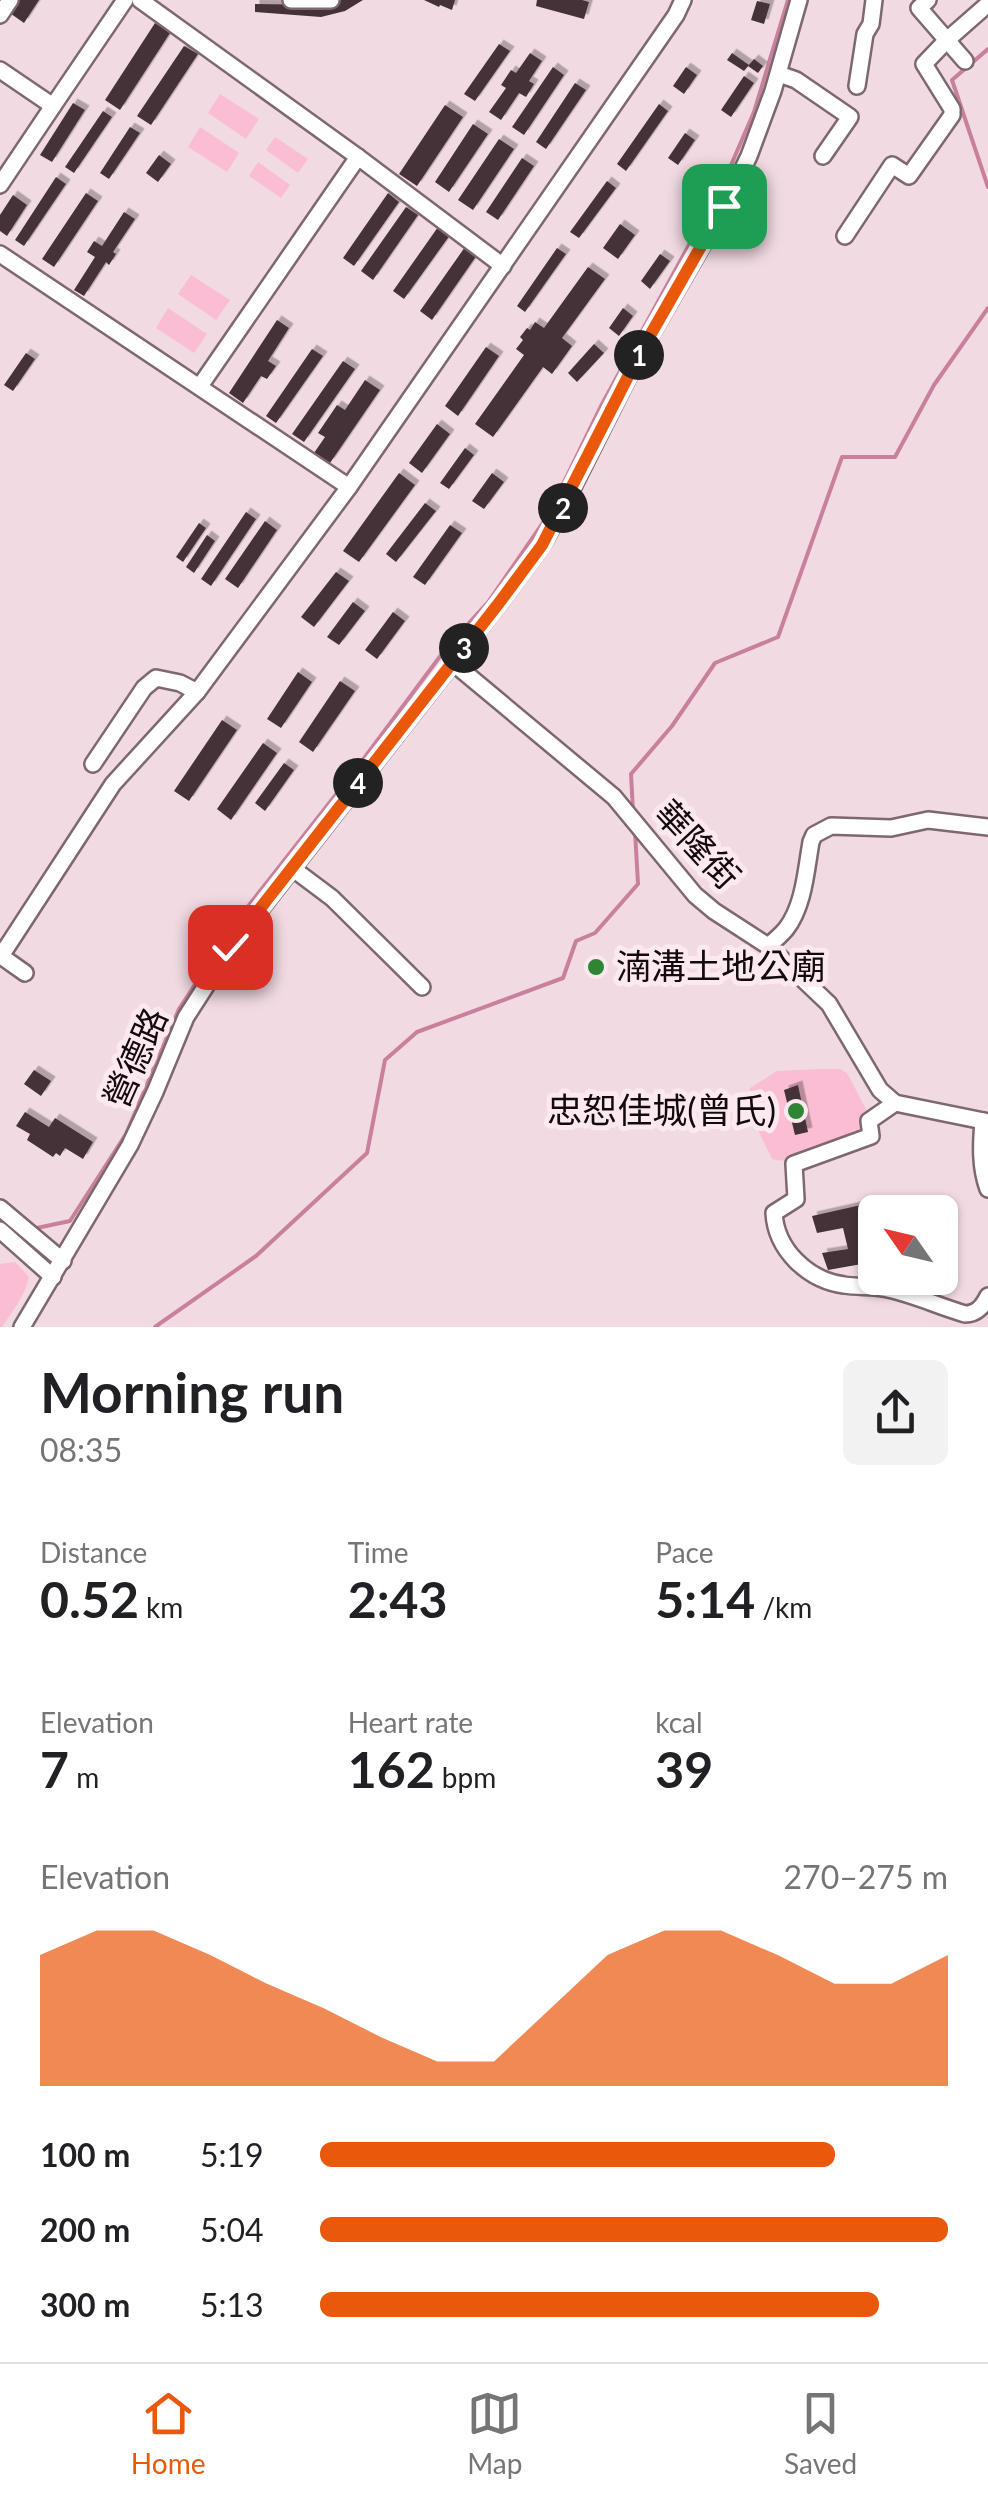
<!DOCTYPE html>
<meta charset="utf-8">
<style>
:root{--surface:#fff;--page:#f2f2f2;--text:#202124;--muted:#757577;--line:#e0e0e0;--accent:#ea580c}
body{margin:0;font-family:Lato,"Noto Sans TC",sans-serif;background:var(--page);color:var(--text);height:100vh;display:flex;flex-direction:column;font-size:38px;white-space:nowrap}
*{box-sizing:border-box;margin:0}
p{font-size:32px;color:var(--muted)}
.icon{flex:none;width:55px;height:55px;fill:none;stroke:currentColor;stroke-width:2;stroke-linecap:round;stroke-linejoin:round}
.map{position:relative;height:1327px;overflow:hidden}
.side{display:flex;flex-direction:column;background:var(--surface);flex:1}
.side>*{flex:none}
.needle{width:65px;rotate:304deg}
.fabs{position:absolute;left:858px;top:1195px;display:grid;gap:20px}
.fabs a{display:grid;place-items:center;width:100px;height:100px;border-radius:15px;background:var(--surface);box-shadow:0 2px 8px #0004;font-size:50px}
.pin{position:absolute;display:grid;place-items:center;width:85px;height:85px;color:#fff;margin:-42px;border-radius:20px;box-shadow:0 5px 15px #0006}
.km{position:absolute;width:50px;height:50px;margin:-25px;border-radius:50%;background:#222;color:#fff;font-size:28px;line-height:50px;text-align:center}
.round{display:grid;place-items:center;flex:none;width:105px;height:105px;border-radius:15px;background:var(--page)}
.summary{display:flex;align-items:center;justify-content:space-between;height:170px;padding:0 40px}
h1{font-size:55px;font-weight:700;line-height:75px}
.stats{display:grid;grid-template-columns:repeat(3,1fr);gap:15px;height:170px;padding:10px 40px}
.stats div{display:grid;align-content:center}
.stats b{font-size:50px;font-weight:700}
.stats small{font-size:28px;font-weight:400}
.stats p{font-size:28px}
.chart{height:280px;padding:20px 40px}
.chart p{display:flex;justify-content:space-between}
.chart svg{width:100%;height:180px;margin-top:10px;fill:var(--accent);opacity:.7}
ul{padding:0 40px;list-style:none;font-size:32px}
li{display:grid;grid-template-columns:160px 120px 1fr;align-items:center;height:75px}
li i{height:25px;border-radius:12px;background:var(--accent)}
.tab-bar{display:flex;justify-content:space-around;align-items:center;height:140px;border-top:2px solid var(--line);background:var(--surface);font-size:28px;color:var(--muted)}
.tab-bar a{display:grid;justify-items:center;gap:5px}
.tab-bar .current{color:var(--accent)}
.map>svg:first-child{display:block}
</style>
<div class="map">
<svg width="988" height="1327" viewBox="0 0 988 1327">
<defs>
<filter id="shadow"><feDropShadow dx="4.5" dy="-4.5" stdDeviation="0" flood-color="#0004"/></filter>
</defs>
<rect width="100%" height="100%" fill="#f2dae2"/>
<g fill="#fbbdd4">
<polygon points="220,94 259,119 246,139 208,113"/>
<polygon points="200,127 239,153 227,172 188,147"/>
<polygon points="275,137 308,159 298,173 266,150"/>
<polygon points="258,162 290,185 281,198 249,176"/>
<polygon points="191,275 230,300 216,320 178,294"/>
<polygon points="168,308 207,334 194,353 156,328"/>
<path d="M 821,1069 L 840,1069 L 847,1073 L 866,1109 L 862,1135 C 835,1147 802,1166 772,1159 L 748,1110 L 750,1088 L 777,1071 Z"/>
<path d="M 15,1262 L 29,1277 C 24,1298 13,1310 2,1327 L 0,1327 L 0,1264 Z"/>
</g>
<g fill="none" stroke-linecap="round" stroke-linejoin="round">
<g stroke="#c9809d" stroke-width="4">
<polyline points="988,49 952,80 988,187"/>
<polyline points="633,811 631,774 672,726 715,663 778,637 842,457 895,457 934,385 988,308"/>
<polyline points="32,1229 70,1221 126,1134 179,1009 235,923 356,769 447,647 489,601 547,517 601,406 725,179 754,112 788,0"/>
<polyline points="155,1327 256,1256 367,1153 385,1060 417,1032 563,978 576,941 595,933 638,884 635,831"/>
</g>
</g>
<g fill="#453239" filter="url(#shadow)">
<polygon points="15,0 39,0 24,23 7,11"/>
<polygon points="340,0 363,0 345,11 321,17 255,12 255,4 329,5"/>
<polygon points="424,0 455,0 452,10 440,5 439,7"/>
<polygon points="537,0 582,0 589,2 584,19 536,6"/>
<polygon points="757,1 770,4 764,24 751,20"/>
<polygon points="155,23 170,33 120,110 105,100"/>
<polygon points="499,44 510,51 475,101 464,94"/>
<polygon points="184,46 198,54 151,125 137,116"/>
<polygon points="530,53 542,61 529,81 534,84 526,97 519,93 501,120 489,112 506,88 501,85 511,70 516,73"/>
<polygon points="732,53 749,65 744,71 727,60"/>
<polygon points="754,59 763,66 758,73 748,66"/>
<polygon points="553,67 564,75 524,135 512,127"/>
<polygon points="686,67 697,75 684,94 673,86"/>
<polygon points="744,76 754,83 731,117 721,110"/>
<polygon points="575,83 586,90 546,149 536,142"/>
<polygon points="73,103 85,110 52,162 40,155"/>
<polygon points="659,104 668,111 626,171 617,164"/>
<polygon points="445,105 463,117 417,186 399,174"/>
<polygon points="103,111 112,117 74,173 65,167"/>
<polygon points="473,124 488,134 449,192 435,182"/>
<polygon points="130,127 140,133 109,179 100,173"/>
<polygon points="685,133 695,140 678,165 668,158"/>
<polygon points="499,139 514,149 473,210 458,200"/>
<polygon points="159,155 171,164 158,182 146,173"/>
<polygon points="522,158 534,166 498,220 486,212"/>
<polygon points="56,177 66,184 24,246 15,240"/>
<polygon points="607,181 616,188 579,238 570,232"/>
<polygon points="86,193 98,201 54,267 42,259"/>
<polygon points="388,193 399,202 354,266 343,258"/>
<polygon points="13,195 27,205 7,236 0,231 0,215"/>
<polygon points="406,207 418,215 373,280 361,271"/>
<polygon points="124,212 135,219 113,252 116,254 109,265 106,262 84,296 74,290 95,257 87,252 94,241 102,246"/>
<polygon points="620,224 635,235 618,259 603,248"/>
<polygon points="438,227 450,235 404,299 393,291"/>
<polygon points="465,247 477,255 432,320 420,311"/>
<polygon points="557,248 566,254 525,312 517,306"/>
<polygon points="660,254 670,261 650,289 641,281"/>
<polygon points="588,267 605,279 562,338 572,346 552,374 543,367 493,437 475,424 524,355 516,349 523,340 520,337 527,328 530,330 535,322 544,328"/>
<polygon points="623,308 633,316 619,336 609,328"/>
<polygon points="277,320 289,328 268,361 276,366 267,379 261,376 243,403 229,393"/>
<polygon points="594,344 604,353 577,382 568,373"/>
<polygon points="486,347 499,356 458,416 445,406"/>
<polygon points="312,349 323,356 276,423 266,416"/>
<polygon points="26,353 35,359 13,391 4,385"/>
<polygon points="343,361 355,369 304,442 292,434"/>
<polygon points="365,380 380,390 330,463 314,453 325,437 318,433 337,405 345,410"/>
<polygon points="437,424 450,434 422,473 409,463"/>
<polygon points="465,448 474,455 449,489 440,483"/>
<polygon points="399,473 415,485 359,562 343,551"/>
<polygon points="492,473 504,482 484,509 472,501"/>
<polygon points="425,503 436,511 396,562 386,554"/>
<polygon points="246,512 256,519 211,586 201,579"/>
<polygon points="265,521 277,530 238,588 225,579"/>
<polygon points="199,523 206,528 183,562 176,557"/>
<polygon points="450,525 462,533 425,585 413,577"/>
<polygon points="207,535 215,541 194,573 186,567"/>
<polygon points="336,572 349,581 314,627 301,617"/>
<polygon points="353,602 365,611 339,645 327,637"/>
<polygon points="393,612 405,621 377,659 365,650"/>
<polygon points="298,672 312,682 281,728 267,719"/>
<polygon points="340,681 355,691 313,752 299,742"/>
<polygon points="222,720 237,730 189,801 174,791"/>
<polygon points="263,743 277,753 231,820 217,809"/>
<polygon points="284,763 294,770 265,811 255,803"/>
<polygon points="34,1070 51,1081 41,1096 24,1084"/>
<polygon points="798,1085 808,1132 795,1135 784,1090"/>
<polygon points="25,1112 49,1127 55,1118 93,1142 83,1159 65,1148 60,1156 56,1153 53,1157 27,1140 30,1134 16,1126"/>
<polygon points="861,1205 873,1262 828,1270 822,1253 848,1249 843,1228 817,1233 812,1216"/>
</g>
<g fill="none" stroke-linecap="round" stroke-linejoin="round">
<g stroke="#7e6870" stroke-width="20">
<g id="minor">
<polyline points="140,0 358,157 503,266"/>
<polyline points="291,0 331,0"/>
<polyline points="928,0 919,8 965,61"/>
<polyline points="0,15 10,0"/>
<polyline points="0,70 53,106 125,0"/>
<polyline points="779,74 796,80 850,117 823,156"/>
<polyline points="857,86 865,34 871,24 874,0"/>
<polyline points="0,185 53,106"/>
<polyline points="845,236 892,165 909,176 952,115 952,109 924,64 947,40 988,4"/>
<polyline points="0,254 349,487"/>
<polyline points="200,386 358,157"/>
<polyline points="452,662 614,797 695,895 714,911 768,946 829,1004 880,1090 895,1103 988,1122"/>
<polyline points="93,764 144,688 156,678 180,683 197,692"/>
<polyline points="292,868 332,898 422,987"/>
<path d="M 768,946 C 774,941 781,935 786,929 C 804,906 806,870 811,842 L 814,835 L 831,826 L 891,828 L 928,820 L 988,827"/>
<polyline points="25,973 1,956 113,784 197,692 349,487 676,15 683,0"/>
<path d="M 895,1103 L 869,1121 L 871,1136 L 794,1164 L 796,1199 L 774,1213 C 776,1249 807,1280 844,1285 C 856,1287 870,1286 883,1288 C 910,1293 938,1306 965,1314 C 977,1314 983,1306 988,1296"/>
<path d="M 983,1121 C 981,1145 980,1167 988,1189"/>
<polyline points="0,1208 63,1261"/>
<polyline points="0,1230 53,1277"/>
<polyline points="22,1327 130,1145 155,1092 186,1017 231,947 499,603 542,545 564,505 640,353 725,206 749,156 773,91 799,0"/>
</g>
</g>
<use href="#minor" stroke="#fff" stroke-width="15"/>
</g>
<g fill="none" stroke-linecap="round" stroke-linejoin="round">
<g stroke="#fff" stroke-width="20">
<polyline id="route" points="230,947 499,603 542,545 640,353 724,206"/>
</g>
<use href="#route" stroke="#ea580c" stroke-width="12"/>
</g>
<g fill="#2e8635" stroke="#fce8ef" stroke-width="4">
<circle cx="596" cy="967" r="10"/>
<circle cx="796" cy="1111" r="10"/>
</g>
<g text-anchor="middle" stroke-width="10" stroke-linejoin="round" paint-order="stroke">
<g font-size="35" fill="#120a0d" stroke="#fce8ef">
<text transform="translate(697 845) rotate(47)" y="12">華隆街</text>
<text transform="translate(136 1058) rotate(-66)" y="12">營德路</text>
</g>
<g font-size="35" fill="#120a0d" stroke="#fce8ef" text-anchor="start">
<text x="616" y="979">湳溝土地公廟</text>
<text x="776" y="1123" text-anchor="end">忠恕佳城(曾氏)</text>
</g>
</g>
</svg>
<div class="fabs">
<a><svg class="needle" viewBox="-14 -14 28 28"><path d="M0-13l5 13h-10z" fill="#e53935"/><path d="M0 13l5-13h-10z" fill="#757577"/></svg></a>
</div>
<div class="pin" style="left:724px;top:206px;background:#1e9e55"><svg class="icon" aria-label="arrive" viewBox="0 0 24 24"><path d="M6 21V4h12l-3 4 3 4H6"/></svg></div>
<div class="pin" style="left:230px;top:947px;background:#d93025"><svg class="icon" aria-label="check" viewBox="0 0 24 24"><path d="M5 12l5 5 9-10"/></svg></div>
<b class="km" style="left:639px;top:355px">1</b>
<b class="km" style="left:563px;top:508px">2</b>
<b class="km" style="left:464px;top:648px">3</b>
<b class="km" style="left:358px;top:783px">4</b>
</div>
<section class="side">
<div class="summary"><div><h1>Morning run</h1><p>08:35</p></div><a class="round"><svg class="icon" aria-label="share" viewBox="0 0 24 24"><path d="M12 15V3M7 8l5-5 5 5M5 13v7h14v-7"/></svg></a></div>
<div class="stats">
<div><p>Distance</p><b>0.52<small> km</small></b></div>
<div><p>Time</p><b>2:43</b></div>
<div><p>Pace</p><b>5:14<small> /km</small></b></div>
</div>
<div class="stats">
<div><p>Elevation</p><b>7<small> m</small></b></div>
<div><p>Heart rate</p><b>162<small> bpm</small></b></div>
<div><p>kcal</p><b>39</b></div>
</div>
<div class="chart"><p><span>Elevation</span>270–275 m</p>
<svg viewBox="0 0 160 44" preserveAspectRatio="none"><path d="M0 44V12L10 6L20 6L30 12L40 19L50 25L60 32L70 38L80 38L90 25L100 12L110 6L120 6L130 12L140 19L150 19L160 12V44z"/></svg>
</div>
<ul>
<li><b>100 m</b>5:19<i style="width:82%"></i></li>
<li><b>200 m</b>5:04<i style="width:100%"></i></li>
<li><b>300 m</b>5:13<i style="width:89%"></i></li>
</ul>
</section>
<nav class="tab-bar">
<a class="current"><svg class="icon" aria-label="home" viewBox="0 0 24 24"><path d="M3 11l9-7 9 7M6 9v11h12V9"/></svg>Home</a>
<a><svg class="icon" aria-label="map" viewBox="0 0 24 24"><path d="M3 6l6-2 6 2 6-2v14l-6 2-6-2-6 2zM9 4v14M15 6v14"/></svg>Map</a>
<a><svg class="icon" aria-label="saved" viewBox="0 0 24 24"><path d="M7 4h10v16l-5-4-5 4z"/></svg>Saved</a>
</nav>
